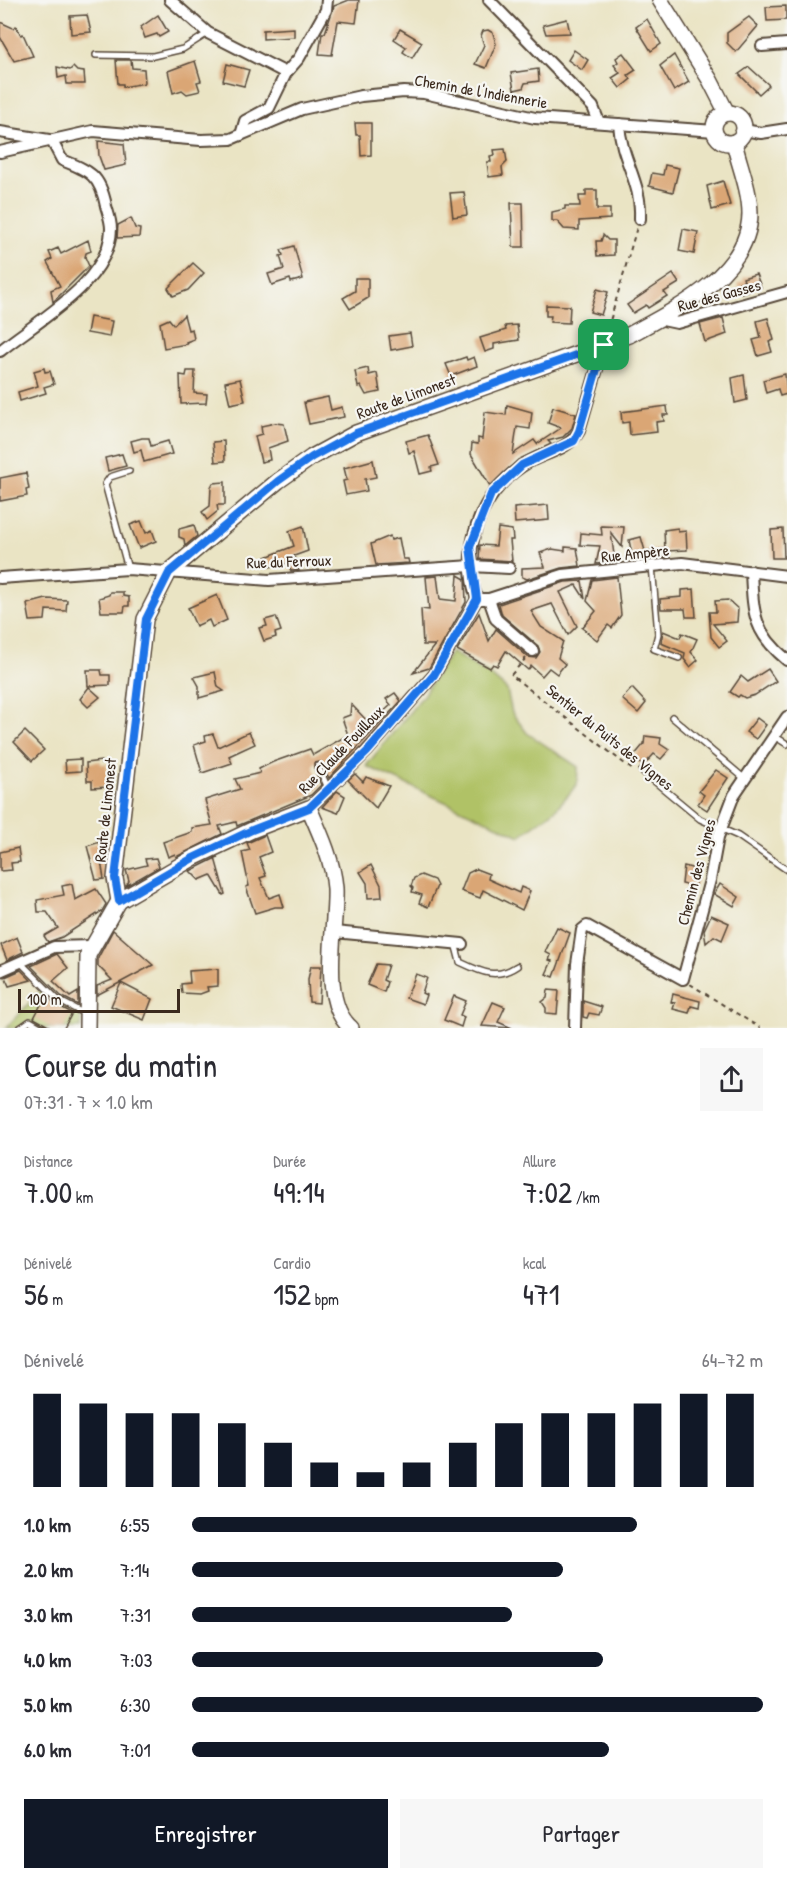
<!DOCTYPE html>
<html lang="fr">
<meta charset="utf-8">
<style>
:root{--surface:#fff;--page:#f7f7f7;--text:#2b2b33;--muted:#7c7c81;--accent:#111827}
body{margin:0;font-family:"Patrick Hand",sans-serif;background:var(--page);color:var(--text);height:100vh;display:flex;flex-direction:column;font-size:22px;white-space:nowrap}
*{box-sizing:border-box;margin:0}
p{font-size:20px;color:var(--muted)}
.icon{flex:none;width:33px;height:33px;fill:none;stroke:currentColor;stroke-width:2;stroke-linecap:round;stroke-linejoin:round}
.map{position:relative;height:1028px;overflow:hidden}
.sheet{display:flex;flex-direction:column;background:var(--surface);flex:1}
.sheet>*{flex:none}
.scale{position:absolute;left:18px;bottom:15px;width:162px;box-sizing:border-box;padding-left:6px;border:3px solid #3b2a1e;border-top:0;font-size:16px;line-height:21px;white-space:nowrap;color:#3b2a1e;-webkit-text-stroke:4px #f6f6f2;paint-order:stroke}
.pin{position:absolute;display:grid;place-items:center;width:51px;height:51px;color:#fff;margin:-26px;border-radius:12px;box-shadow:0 3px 9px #0006}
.round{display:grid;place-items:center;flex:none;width:63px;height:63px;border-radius:0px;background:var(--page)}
.headline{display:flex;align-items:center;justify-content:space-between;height:102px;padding:0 24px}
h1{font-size:33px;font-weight:600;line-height:45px}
.metrics{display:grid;grid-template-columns:repeat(3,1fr);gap:9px;height:102px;padding:6px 24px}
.metrics div{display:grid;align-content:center}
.metrics b{font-size:30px;font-weight:600}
.metrics small{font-size:16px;font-weight:400}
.metrics p{font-size:16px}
.chart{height:168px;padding:12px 24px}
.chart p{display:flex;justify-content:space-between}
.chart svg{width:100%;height:108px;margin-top:6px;stroke:var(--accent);stroke-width:6}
.action{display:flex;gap:12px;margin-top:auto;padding:12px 24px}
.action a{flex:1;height:69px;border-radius:0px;background:var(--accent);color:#fff;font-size:24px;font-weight:600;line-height:69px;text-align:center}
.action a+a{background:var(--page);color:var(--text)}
ul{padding:0 24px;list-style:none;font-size:20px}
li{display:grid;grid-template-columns:96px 72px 1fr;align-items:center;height:45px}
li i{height:15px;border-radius:8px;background:var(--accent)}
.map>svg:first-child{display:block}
</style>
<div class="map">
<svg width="787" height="1028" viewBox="0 0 787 1028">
<rect width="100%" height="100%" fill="#f6f6f2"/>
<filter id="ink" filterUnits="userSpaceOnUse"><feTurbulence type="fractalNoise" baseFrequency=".0167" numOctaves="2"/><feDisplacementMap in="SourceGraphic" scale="12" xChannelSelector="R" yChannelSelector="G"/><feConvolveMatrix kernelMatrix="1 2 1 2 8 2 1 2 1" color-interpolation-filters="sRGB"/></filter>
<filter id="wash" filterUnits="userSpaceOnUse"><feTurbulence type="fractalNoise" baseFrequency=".008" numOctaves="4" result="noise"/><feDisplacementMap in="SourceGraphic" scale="24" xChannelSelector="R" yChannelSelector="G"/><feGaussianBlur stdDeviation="1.35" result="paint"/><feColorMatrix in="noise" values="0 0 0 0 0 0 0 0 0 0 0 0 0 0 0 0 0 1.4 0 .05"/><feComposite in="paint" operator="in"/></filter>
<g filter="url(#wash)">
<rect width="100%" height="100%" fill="#eae4c4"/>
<g fill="#b0c266" stroke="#767642" stroke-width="1.5">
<polygon points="451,652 490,675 507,690 512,713 527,733 578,767 577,785 555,810 520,836 366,766 422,697"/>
<polygon points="41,990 58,1003 81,1015 81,1028 6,1028"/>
</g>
<g id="blocks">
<g fill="#daa674">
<polygon points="349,0 359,0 356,23 338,21 332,55 319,54 322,33 325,33 334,6"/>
<polygon points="786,6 786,20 767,21 766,7"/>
<polygon points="87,15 91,32 71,34 70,16"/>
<polygon points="158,15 168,32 159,37 157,34 145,38 141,27"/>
<polygon points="749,17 758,26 736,52 727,43 727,33"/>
<polygon points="567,19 570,33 546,34 543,25"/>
<polygon points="647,19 661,44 651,51 636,27"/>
<polygon points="0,22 13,28 16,26 21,35 23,34 33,56 14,61 0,37"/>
<polygon points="294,28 294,37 263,39 263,30"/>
<polygon points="400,29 422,42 412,58 403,52 406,47 394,39"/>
<polygon points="488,30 493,33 496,44 486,68 475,64 484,45 481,36 483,31"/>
<polygon points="574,50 588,60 582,70 568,60"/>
<polygon points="623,53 636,70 628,75 631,79 620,88 612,78 620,73 614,65 618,62 616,58"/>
<polygon points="674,55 689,82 674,91 660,66"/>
<polygon points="116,60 131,60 132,68 144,69 145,83 123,87 123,84 118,84"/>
<polygon points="195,61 201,81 197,82 200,91 187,94 182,90 173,93 168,71"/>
<polygon points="227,64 249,70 244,86 223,81"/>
<polygon points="57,67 70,70 73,67 77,71 84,72 85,84 67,84 66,76 58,78"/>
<polygon points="749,67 769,85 759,94 739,74"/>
<polygon points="538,69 539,81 525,83 523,88 514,90 511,73"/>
<polygon points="355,123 371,123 371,155 361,156 360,135 356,135"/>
<polygon points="98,141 124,144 126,165 104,170 99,156"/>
<polygon points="505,149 507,162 502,167 503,175 489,177 487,162 491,162 490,156 495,155 494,150"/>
<polygon points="665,165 679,168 673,192 649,186 652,173 663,175"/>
<polygon points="723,181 730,205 712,210 707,186"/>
<polygon points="586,190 597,190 597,209 610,209 610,219 579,221 579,230 564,229 557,221 552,221 552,212 565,209 565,206 580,206 579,196 586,196"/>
<polygon points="464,192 467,215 453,217 450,193"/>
<polygon points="511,203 523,203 524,247 513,247"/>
<polygon points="131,218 135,228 140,229 139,237 117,238 118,225"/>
<polygon points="683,229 698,232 694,254 679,251"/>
<polygon points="603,235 608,240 614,240 614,255 597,256 596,241 601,241"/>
<polygon points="88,240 91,251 86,253 85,257 89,266 53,302 51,290 60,286 47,262 52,259 49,252 58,248 61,254"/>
<polygon points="294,246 303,279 291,282 290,279 272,285 268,274 284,269 280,256 283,255 281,250"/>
<polygon points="193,263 204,273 188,290 173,296 168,288"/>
<polygon points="673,274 679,283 664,292 667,296 648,308 646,305 633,313 627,305"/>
<polygon points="756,274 761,287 741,293 738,283 744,281 743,278"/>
<polygon points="355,278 368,278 368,298 350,309 343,298 355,291"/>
<polygon points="597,289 608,292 601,315 590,312"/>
<polygon points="546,305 570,306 569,323 550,322 551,316 546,316"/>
<polygon points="184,315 188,330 192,329 194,339 186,342 187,344 164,348 160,323 169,319 174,325"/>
<polygon points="90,317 112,321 109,337 87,333"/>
<polygon points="723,318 727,334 705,342 700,324"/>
<polygon points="768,318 774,340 769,342 772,352 758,356 753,340 761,338 757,321"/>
<polygon points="517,325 519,340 494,344 494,349 485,352 480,338 506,330 505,326"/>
<polygon points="410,333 412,346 391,350 389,336"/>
<polygon points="466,357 467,360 474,357 477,366 451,376 446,364"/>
<polygon points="44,368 45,372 50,371 54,384 44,387 46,393 20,401 18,392 38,386 34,371"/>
<polygon points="368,368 369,375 377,373 380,392 366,395 361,386 358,387 355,371"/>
<polygon points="187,371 195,371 194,393 207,394 206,403 181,404 180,375 186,376"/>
<polygon points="785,374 787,394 780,396 778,389 766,393 763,380"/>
<polygon points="744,375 747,400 735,403 732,378"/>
<polygon points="240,379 245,401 230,404 225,382"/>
<polygon points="328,397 331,410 342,407 344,417 309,424 304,402"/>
<polygon points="507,405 532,412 530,429 517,427 513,454 534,440 537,444 561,428 548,423 553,407 576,414 572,428 563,437 548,441 551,444 518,460 490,486 471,454 472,443 478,444 478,438 482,439 485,412 506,415"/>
<polygon points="667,406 668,415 663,415 664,421 656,422 657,432 630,435 629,422 622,423 621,412"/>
<polygon points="275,423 284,424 288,441 268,448 270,460 261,462 255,436 262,434 261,426"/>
<polygon points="428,435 439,465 431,467 432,471 420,474 414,451 409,453 406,441"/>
<polygon points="142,438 149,438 151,446 168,441 172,454 144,462 141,450 134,452 131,441"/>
<polygon points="224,441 225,461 215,462 213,442"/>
<polygon points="122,454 126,466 108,471 105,458"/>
<polygon points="373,460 376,477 365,479 367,491 346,495 343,481 347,480 344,468"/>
<polygon points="26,473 29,489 26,490 27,496 0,501 0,478"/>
<polygon points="225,482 225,505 217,505 218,511 207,520 202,512 210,506 211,487 213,483"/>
<polygon points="548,505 549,520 515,523 514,508"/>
<polygon points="141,521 146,533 152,530 156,541 139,548 130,525"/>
<polygon points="194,525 197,536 185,546 184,539 179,537 179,529"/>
<polygon points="303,526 308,551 294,556 299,570 291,571 288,563 270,567 266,557 294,546 289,531"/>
<polygon points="601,526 624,527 622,547 611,533 615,562 596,564 600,546 580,545 581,533 602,535"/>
<polygon points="498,528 512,530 513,540 510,540 512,561 479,559 480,545 496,546"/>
<polygon points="678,528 678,532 686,531 687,550 665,551 664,530"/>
<polygon points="783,529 784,558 772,558 771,530"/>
<polygon points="390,536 391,540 399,538 403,559 408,559 409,563 376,565 371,544"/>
<polygon points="641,537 645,551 664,549 666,557 633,560 629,540"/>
<polygon points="565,547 577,548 580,566 561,568 527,579 522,577 522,568 545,567 540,553 552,549 565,551"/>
<polygon points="458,575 465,579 466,602 429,668 413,673 435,645 423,645 421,609 429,610 426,577 437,576 440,599 456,601"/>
<polygon points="617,577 621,615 612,628 608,625 597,640 582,628 596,611 587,601 592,580"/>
<polygon points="582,581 585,599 576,585 560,592 577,626 568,635 552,604 531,611 541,627 563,641 558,658 565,664 557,674 549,668 542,676 531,666 528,670 506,651 497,666 493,664 490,668 457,650 479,613 489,641 496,629 528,657 536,658 540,652 538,646 502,615 499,604 565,582"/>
<polygon points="694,589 696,617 686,617 685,609 661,609 660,599 682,597 682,590"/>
<polygon points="110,592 123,592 123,596 129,597 129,606 125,606 124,612 101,612 99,598 109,595"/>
<polygon points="217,595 227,620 212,627 209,620 196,626 188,608"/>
<polygon points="46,599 67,600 66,611 46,610 45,620 30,621 27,604"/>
<polygon points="728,600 738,609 737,622 713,624 727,641 719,647 711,637 709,612 716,612 715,601"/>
<polygon points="276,617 281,631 275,633 276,637 264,641 259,628 267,626 265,620"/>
<polygon points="663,631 680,638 682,633 697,639 691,652 698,660 690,667 684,659 685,653 661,643"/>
<polygon points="768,669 776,681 755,695 745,698 740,695 738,697 730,692 741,676 748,682"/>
<polygon points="87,670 101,670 102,675 110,675 110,685 88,686"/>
<polygon points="215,672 218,687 224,691 199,698 199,686 194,677"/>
<polygon points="89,687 100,697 88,707 80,699"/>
<polygon points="632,688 646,703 638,713 622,699"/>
<polygon points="395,693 401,701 329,778 321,762 314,763 314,768 321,785 311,795 237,826 236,822 219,826 222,834 176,857 175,854 168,857 163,842 192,832 192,828 212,825 205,800 240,789 235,779 260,773 259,769 273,762 310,749 313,755 348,735 342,718 350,715 351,704 370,724 391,705 386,699"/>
<polygon points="757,718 766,725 756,739 746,732"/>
<polygon points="25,731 44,750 32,761 14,742"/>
<polygon points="249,732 255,744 229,756 232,763 202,773 194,745 206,741 205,736 213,734 218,747"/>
<polygon points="645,736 661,738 660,744 669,750 661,759 654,754 643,766 633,757 644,744"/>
<polygon points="81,759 81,771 66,772 65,760"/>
<polygon points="101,761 101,764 107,764 108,787 92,788 92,781 87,781 86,763"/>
<polygon points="716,770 728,778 707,810 698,804 704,795 699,791"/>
<polygon points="355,774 363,782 366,777 389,786 376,808 348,780"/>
<polygon points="337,791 345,796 338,813 322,807"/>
<polygon points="265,835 271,852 259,857 266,876 260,878 269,898 280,894 284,907 275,907 255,913 246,887 249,886 242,852 250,850 247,843"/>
<polygon points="100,842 105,860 101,861 104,879 96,880 87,846"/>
<polygon points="18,848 20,862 11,863 12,870 0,871 0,852"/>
<polygon points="218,857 215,858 225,894 223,895 211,875 199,880 190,871"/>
<polygon points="156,858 159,867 126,886 129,881 126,870 147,865 145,859"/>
<polygon points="371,865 381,885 382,897 368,898 367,883 360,872"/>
<polygon points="684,866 699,870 695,887 682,884"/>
<polygon points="476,869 489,874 488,879 519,893 521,887 530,891 522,910 483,890 480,898 461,891 468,873"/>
<polygon points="421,875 434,880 437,886 428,907 419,903 422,895 412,892 413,888 411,886 414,878"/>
<polygon points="72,884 75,900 96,889 106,904 102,911 62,937 48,942 44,936 58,928 47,912 38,912 37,900 64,895 62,886"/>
<polygon points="720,884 739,897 734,906 714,894"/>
<polygon points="711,915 729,923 722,940 714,936 706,943 704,930"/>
<polygon points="557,927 570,933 554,977 546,974 552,961 549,960 551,955 545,952"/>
<polygon points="113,930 153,965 97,995 97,986 112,980 98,966 98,958"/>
<polygon points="17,937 23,952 7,960 1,945"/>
<polygon points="57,954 68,968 53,981 70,997 78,992 78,1005 61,996 31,966"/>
<polygon points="376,964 388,965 383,980 387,982 384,992 367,985"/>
<polygon points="311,966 321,966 319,1003 309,1002 308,979"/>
<polygon points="218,969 218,986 207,987 208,991 200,994 182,993 181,984 190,983 189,971"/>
<polygon points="21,970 31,980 9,986 5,977"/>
<polygon points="416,974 427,978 422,993 426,995 423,1004 406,998"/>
<polygon points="121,983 152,999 144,1020 111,1006"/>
<polygon points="548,990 559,991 557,1014 546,1013 546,1008 542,1002 547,998"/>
<polygon points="673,994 700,1001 699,1008 691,1006 689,1013 673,1009 675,1003 671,1002"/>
<polygon points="46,995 55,1004 72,1013 64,1028 52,1028 34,1018"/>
<polygon points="454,996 466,1001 460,1015 464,1017 461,1027 444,1020"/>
<polygon points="583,1001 602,1007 599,1015 589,1013 587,1018 583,1017"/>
<polygon points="493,1002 505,1007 498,1022 512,1028 482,1026"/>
</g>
</g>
</g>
<g filter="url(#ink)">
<use href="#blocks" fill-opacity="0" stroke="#554637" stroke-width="1.5"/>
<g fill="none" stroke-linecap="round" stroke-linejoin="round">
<g stroke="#554637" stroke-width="8">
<g id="lane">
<polyline points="96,55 153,56 183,49 208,33"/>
<polyline points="652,566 658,634 654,649 679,658"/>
<polyline points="128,569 105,484 110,477 129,471"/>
<polyline points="672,717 745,779"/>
<polyline points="774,736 787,744"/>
<polyline points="318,766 328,788"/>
<polyline points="642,771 700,819 738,836 787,870"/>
<path d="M 455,943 L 460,962 C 481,972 496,980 517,966"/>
<polyline points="21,963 58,1000 85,1014"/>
<polyline points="20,1028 30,1021 42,1028"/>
</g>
</g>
<g stroke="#554637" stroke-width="14">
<g id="street">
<polyline points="170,0 208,33 286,73"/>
<polyline points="489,0 593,107 599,122"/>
<polyline points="762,46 787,44"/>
<path d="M 619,124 C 621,160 642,182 640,219"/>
<polyline points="744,130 761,133 787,129"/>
<polyline points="0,132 49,140"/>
<polyline points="241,135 245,121 269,108 286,73 299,58 326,10 327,0"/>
<polyline points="0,152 93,131 201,140 231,139 302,109 361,96 404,92 424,93 535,118 715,131"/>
<polyline points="658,319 677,323 787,292"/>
<path d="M 0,351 C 38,320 110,282 111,229 C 111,221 108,213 106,206 C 100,175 90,171 62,160 L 52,141"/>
<path d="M 751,571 C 753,613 753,632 787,660"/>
<polyline points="0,578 128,569 269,580 471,566 509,568"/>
<polyline points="477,599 489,599 563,575 682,563 787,576"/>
<path d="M 477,599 C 460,550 479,495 522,466 C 540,453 568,452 579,431 L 604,345"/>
<polyline points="489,599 496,619 533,651"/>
<polyline points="309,808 367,751 434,675 477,599"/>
<polyline points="334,932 462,944"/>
<polyline points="0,971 54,947 91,946"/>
<polyline points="575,1028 577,964 582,930 587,926 683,979 710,880 718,837 734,795 787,717"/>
</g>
</g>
<g stroke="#554637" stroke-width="18">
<g id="secondary">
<polyline points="660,0 710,80 727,113"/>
<circle cx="729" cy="128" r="15"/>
<path d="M 119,901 L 115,878 L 145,619 L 169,572 L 278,481 L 312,457 L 356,433 L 629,335 C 675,310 749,274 750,214 C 750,190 739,165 734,142"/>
<path d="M 119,901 L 193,858 L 252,830 L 309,808 C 320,833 333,861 335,888 C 337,927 318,1000 351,1028"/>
<polyline points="87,1028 88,955 119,901"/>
</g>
</g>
<g stroke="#554637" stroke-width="2" stroke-dasharray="4.5 4.5" stroke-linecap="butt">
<polyline points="608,328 637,227"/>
<polyline points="526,658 511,675 634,771"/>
<polyline points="690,984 760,1028"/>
</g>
<use href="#lane" stroke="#fff" stroke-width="5"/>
<use href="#street" stroke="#fff" stroke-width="10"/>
<use href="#secondary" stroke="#fff" stroke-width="15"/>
</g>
</g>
<g fill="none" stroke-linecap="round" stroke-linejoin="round" filter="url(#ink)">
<g stroke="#fff" stroke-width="12">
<polygon id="route" points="604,345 579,431 574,441 522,465 491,494 470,547 477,599 434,675 367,752 309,808 252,830 193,858 119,901 115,878 146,619 169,573 278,481 312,457 356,433"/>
</g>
<use href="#route" stroke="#1a73e8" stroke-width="8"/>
</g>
<g text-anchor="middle" stroke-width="4.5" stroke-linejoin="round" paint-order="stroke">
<g font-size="16" fill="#3b2a1e" stroke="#f6f6f2">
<text transform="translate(481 91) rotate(10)" y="6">Chemin de l'Indiennerie</text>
<text transform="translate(719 295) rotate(-15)" y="6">Rue des Gasses</text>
<text transform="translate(406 396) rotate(-20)" y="6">Route de Limonest</text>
<text transform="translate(635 553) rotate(-6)" y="6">Rue Ampère</text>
<text transform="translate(289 561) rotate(-2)" y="6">Rue du Ferroux</text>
<text transform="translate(610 737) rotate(39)" y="6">Sentier du Puits des Vignes</text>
<text transform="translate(341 749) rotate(-46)" y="6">Rue Claude Fouilloux</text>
<text transform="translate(105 810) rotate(-84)" y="6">Route de Limonest</text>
<text transform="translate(696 872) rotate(-75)" y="6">Chemin des Vignes</text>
</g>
</g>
</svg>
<div class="scale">100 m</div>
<div class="pin" style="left:604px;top:345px;background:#1e9e55"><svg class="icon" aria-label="arrive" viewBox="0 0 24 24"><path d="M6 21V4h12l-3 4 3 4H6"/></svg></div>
</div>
<section class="sheet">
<div class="headline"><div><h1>Course du matin</h1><p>07:31 · 7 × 1.0 km</p></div><a class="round"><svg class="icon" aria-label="share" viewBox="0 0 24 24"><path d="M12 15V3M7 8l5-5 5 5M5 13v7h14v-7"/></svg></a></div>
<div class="metrics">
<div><p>Distance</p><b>7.00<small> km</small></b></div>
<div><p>Durée</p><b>49:14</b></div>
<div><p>Allure</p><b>7:02<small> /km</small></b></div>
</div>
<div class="metrics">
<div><p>Dénivelé</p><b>56<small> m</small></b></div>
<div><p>Cardio</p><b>152<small> bpm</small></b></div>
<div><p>kcal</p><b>471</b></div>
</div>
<div class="chart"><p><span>Dénivelé</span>64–72 m</p>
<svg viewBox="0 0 160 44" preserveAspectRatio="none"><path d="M5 44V6M15 44V10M25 44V14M35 44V14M45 44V18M55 44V26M65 44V34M75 44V38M85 44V34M95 44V26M105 44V18M115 44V14M125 44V14M135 44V10M145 44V6M155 44V6"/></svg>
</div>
<ul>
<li><b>1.0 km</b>6:55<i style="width:78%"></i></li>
<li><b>2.0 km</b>7:14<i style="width:65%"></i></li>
<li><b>3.0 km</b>7:31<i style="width:56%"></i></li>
<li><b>4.0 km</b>7:03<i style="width:72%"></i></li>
<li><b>5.0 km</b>6:30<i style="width:100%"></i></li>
<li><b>6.0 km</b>7:01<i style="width:73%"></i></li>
</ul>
<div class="action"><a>Enregistrer</a><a>Partager</a></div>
</section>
